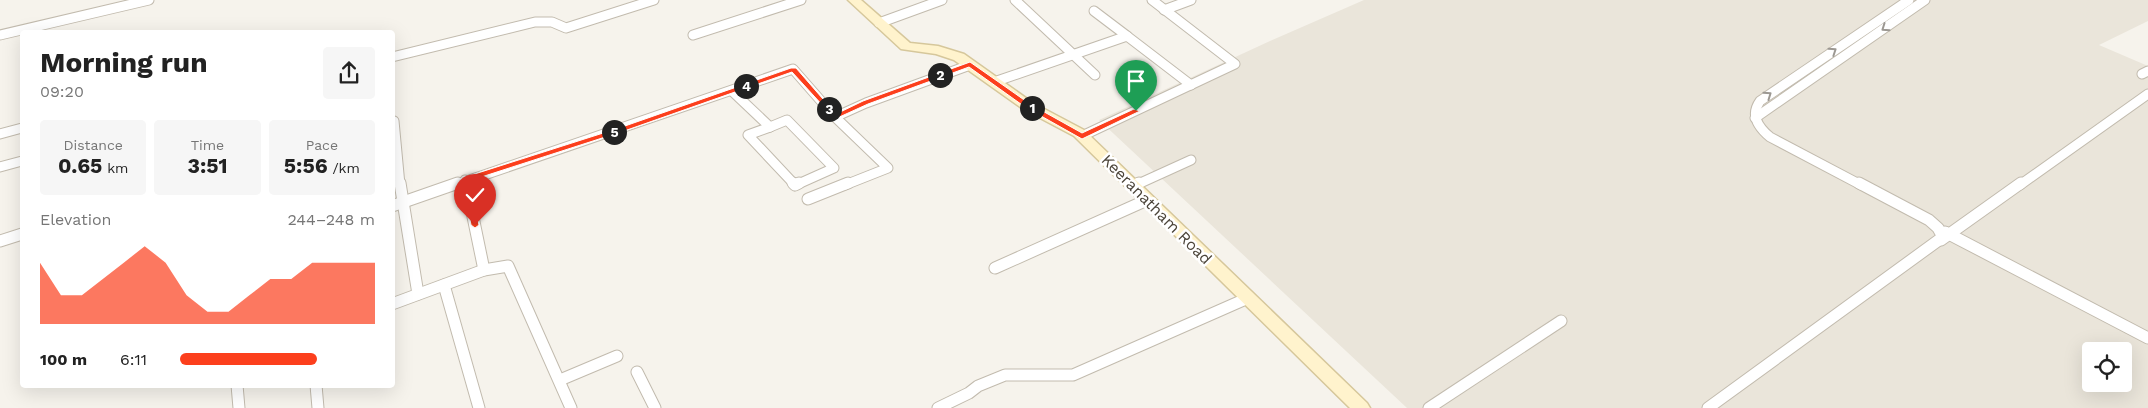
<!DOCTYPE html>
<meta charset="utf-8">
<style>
:root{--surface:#fff;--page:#f6f6f6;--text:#222;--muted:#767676;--accent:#fc3f1d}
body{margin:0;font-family:"Work Sans",sans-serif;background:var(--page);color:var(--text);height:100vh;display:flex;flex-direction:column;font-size:19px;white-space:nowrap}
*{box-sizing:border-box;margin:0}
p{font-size:16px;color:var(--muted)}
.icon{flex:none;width:28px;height:28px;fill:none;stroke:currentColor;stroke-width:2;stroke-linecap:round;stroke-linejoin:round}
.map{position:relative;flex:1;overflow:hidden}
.panel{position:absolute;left:20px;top:30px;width:375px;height:358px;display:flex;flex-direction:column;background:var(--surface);border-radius:5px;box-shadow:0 5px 20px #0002}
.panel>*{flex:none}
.tools{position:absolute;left:2082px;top:342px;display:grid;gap:10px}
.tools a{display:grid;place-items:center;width:50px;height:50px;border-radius:5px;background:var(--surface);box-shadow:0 5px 20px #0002;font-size:25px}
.pin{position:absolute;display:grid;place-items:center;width:42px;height:42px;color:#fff;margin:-51px -21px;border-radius:50% 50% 50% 0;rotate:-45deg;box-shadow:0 0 5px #0007}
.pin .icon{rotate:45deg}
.km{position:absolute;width:25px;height:25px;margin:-12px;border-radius:50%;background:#222;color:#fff;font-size:14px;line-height:25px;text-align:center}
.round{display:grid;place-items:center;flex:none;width:52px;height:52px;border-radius:5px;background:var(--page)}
.head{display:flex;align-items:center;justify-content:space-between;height:85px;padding:0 20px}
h1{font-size:28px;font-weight:700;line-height:38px}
.metrics{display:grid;grid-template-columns:repeat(3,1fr);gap:8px;height:85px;padding:5px 20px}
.metrics div{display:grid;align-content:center;border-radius:5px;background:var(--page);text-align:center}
.metrics b{font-size:21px;font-weight:700}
.metrics small{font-size:14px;font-weight:400}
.metrics p{font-size:14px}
.chart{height:140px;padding:10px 20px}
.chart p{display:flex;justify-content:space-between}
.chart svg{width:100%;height:90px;margin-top:5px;fill:var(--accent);opacity:.7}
ul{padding:0 20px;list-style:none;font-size:16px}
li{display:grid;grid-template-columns:80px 60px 1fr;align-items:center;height:38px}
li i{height:12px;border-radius:6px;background:var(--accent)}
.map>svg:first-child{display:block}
</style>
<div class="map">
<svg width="2148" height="408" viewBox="0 0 2148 408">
<rect width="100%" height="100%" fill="#f6f3ec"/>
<path fill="#eae5da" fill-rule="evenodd" d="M 1364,0 L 2148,0 L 2148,21 L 2099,45 L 2148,66 L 2148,408 L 1407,408 L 1099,120 L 1270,41 ZM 2091,351 L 2124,351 L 2124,384 L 2091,384 Z"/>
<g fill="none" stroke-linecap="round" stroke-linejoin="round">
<g stroke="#c2bbae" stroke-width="11">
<g id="street-far1">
<polyline points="1015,0 1095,75"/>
<polyline points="1164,10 1191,0"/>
<polyline points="1094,11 1127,36"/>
<polyline points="879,23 942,0"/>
<polyline points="0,35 149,0"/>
<polyline points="693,35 801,0"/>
<polyline points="392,57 535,22 552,22 566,28 654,0"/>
<polyline points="2142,74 2148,71"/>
<polyline points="994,82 1127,36 1191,85"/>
<polyline points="732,91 770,127"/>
<polyline points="835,117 866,103 970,65"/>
<polyline points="1755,118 1925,0"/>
<polyline points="394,121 400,185"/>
<polyline points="770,127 748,135 795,185"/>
<polyline points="770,127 787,120 834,168 796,185"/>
<polyline points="0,134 22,128"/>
<polyline points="1082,136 1235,64 1152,0"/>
<polyline points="0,167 22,161"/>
<polyline points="465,180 466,185"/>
<polyline points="455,185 793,69 835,117 888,168 845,185"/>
<polyline points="1136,185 1191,160"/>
<path d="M 1861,185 L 1770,137 C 1758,127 1750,115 1760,101 L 1909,0"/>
<polyline points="2020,185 2148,94"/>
</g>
</g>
<g stroke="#c2bbae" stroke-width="13">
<g id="street">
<polyline points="400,183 418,294"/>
<polyline points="466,183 484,270"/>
<polyline points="793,183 795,185 799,183"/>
<polyline points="1133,186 1139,183"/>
<polyline points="808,199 848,183"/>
<polyline points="392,206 458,183"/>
<polyline points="1945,232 2148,338"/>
<polyline points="1941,240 2021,183"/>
<polyline points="0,241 22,234"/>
<polyline points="995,268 1147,200"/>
<polyline points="444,285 479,408"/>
<polyline points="392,304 484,270 508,266 571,408"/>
<polyline points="637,372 655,408"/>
<polyline points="560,380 617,356"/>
<polyline points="237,385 239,408"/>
<polyline points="316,385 318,408"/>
<polyline points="938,408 969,393 978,386 1005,375 1073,375 1248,298"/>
<polyline points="1429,408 1561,321"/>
<polyline points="1708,408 1943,237 1938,228 1929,220 1859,183"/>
</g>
</g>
<g stroke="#d6c79b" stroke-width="3">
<polygon id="secondary" points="848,0 861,0 910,43 938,46 964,54 1033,103 1084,130 1367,403 1370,408 1350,408 1074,136 1023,109 954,60 936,54 901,49"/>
</g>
<use href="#street-far1" stroke="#fff" stroke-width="9"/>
<use href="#street" stroke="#fff" stroke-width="11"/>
<use href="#secondary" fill="#fff3cd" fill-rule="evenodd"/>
</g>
<defs><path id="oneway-chevron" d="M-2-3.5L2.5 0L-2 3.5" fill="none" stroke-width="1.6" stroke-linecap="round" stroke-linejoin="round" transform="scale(1.25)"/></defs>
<g stroke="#9c9892">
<use href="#oneway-chevron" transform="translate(1885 28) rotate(145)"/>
<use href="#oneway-chevron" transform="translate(1833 51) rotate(-34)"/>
<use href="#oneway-chevron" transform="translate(1768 95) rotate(-35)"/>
</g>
<polygon fill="#fc3f1d" stroke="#fff" points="970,62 1030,104 1082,133 1134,109 1140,111 1082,139 1025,107 969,67 868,104 835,119 792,72 627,130 469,181 479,225 475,228 471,225 462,178 622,127 791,68 796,68 836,114 863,101"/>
<g text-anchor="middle" stroke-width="5" stroke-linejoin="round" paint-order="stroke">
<g font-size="16" fill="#4b4439" stroke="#fff">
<text transform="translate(1157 209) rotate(45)" y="6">Keeranatham Road</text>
</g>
</g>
</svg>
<div class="tools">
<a><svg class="icon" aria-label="locate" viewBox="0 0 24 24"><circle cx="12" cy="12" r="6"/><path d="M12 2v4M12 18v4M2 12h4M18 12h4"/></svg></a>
</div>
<div class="pin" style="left:1136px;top:111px;background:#1e9e55"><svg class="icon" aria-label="arrive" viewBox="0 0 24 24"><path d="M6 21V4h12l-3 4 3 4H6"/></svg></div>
<div class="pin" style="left:475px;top:225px;background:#d93025"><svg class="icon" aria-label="check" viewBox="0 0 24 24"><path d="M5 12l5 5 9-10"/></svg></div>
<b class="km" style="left:1032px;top:108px">1</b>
<b class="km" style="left:940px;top:75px">2</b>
<b class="km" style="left:829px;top:109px">3</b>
<b class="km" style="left:746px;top:86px">4</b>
<b class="km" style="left:614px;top:132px">5</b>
<section class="panel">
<div class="head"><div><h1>Morning run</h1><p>09:20</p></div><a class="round"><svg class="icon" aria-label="share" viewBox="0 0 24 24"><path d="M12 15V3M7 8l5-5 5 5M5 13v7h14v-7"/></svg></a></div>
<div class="metrics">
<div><p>Distance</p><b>0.65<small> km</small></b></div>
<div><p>Time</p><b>3:51</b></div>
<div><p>Pace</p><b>5:56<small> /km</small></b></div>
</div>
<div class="chart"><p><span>Elevation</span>244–248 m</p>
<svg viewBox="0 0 160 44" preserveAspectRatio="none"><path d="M0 44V14L10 30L20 30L30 22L40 14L50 6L60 14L70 30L80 38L90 38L100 30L110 22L120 22L130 14L140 14L150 14L160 14V44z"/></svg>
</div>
<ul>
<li><b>100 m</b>6:11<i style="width:70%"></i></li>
</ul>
</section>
</div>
